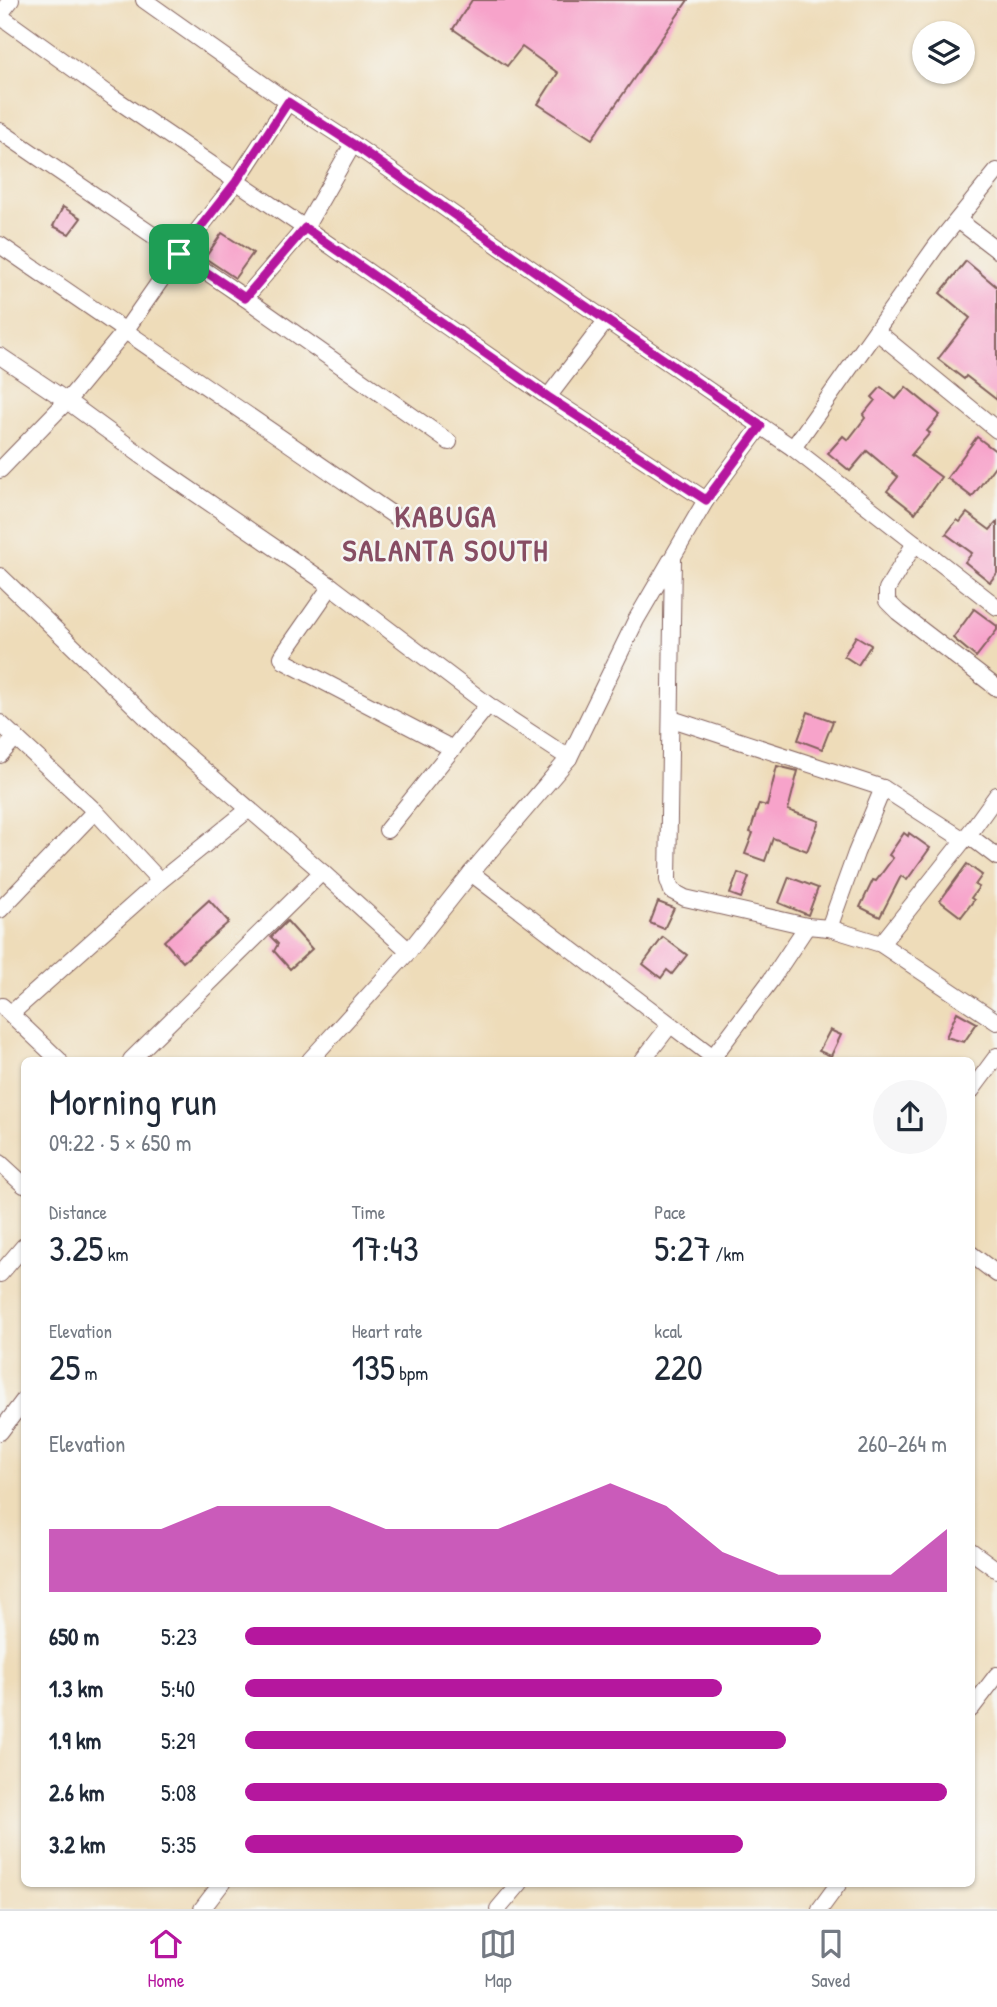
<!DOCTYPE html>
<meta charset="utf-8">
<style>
:root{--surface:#fff;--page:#f6f6f7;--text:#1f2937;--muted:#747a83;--line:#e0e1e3;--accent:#b5179e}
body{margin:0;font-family:"Patrick Hand",sans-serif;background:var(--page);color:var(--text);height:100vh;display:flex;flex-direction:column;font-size:26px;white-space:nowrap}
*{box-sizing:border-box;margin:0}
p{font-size:23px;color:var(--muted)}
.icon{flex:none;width:38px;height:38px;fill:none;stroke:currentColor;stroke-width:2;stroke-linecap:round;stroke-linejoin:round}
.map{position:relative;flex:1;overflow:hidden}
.drawer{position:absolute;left:21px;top:1057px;width:954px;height:830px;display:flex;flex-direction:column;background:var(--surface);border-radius:10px;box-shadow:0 2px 5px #0004}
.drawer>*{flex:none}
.tools{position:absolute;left:912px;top:21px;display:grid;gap:14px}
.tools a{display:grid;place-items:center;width:63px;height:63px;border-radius:50%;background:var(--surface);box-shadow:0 2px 5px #0004;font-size:35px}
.pin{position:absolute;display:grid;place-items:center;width:60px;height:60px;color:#fff;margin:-30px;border-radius:14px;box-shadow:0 4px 10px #0006}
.round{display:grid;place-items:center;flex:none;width:74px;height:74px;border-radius:37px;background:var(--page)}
.summary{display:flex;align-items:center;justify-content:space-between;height:119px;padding:0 28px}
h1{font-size:38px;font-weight:600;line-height:52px}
.figures{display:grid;grid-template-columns:repeat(3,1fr);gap:10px;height:119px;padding:7px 28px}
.figures div{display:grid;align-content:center}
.figures b{font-size:35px;font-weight:600}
.figures small{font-size:19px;font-weight:400}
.figures p{font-size:19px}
.chart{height:196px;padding:14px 28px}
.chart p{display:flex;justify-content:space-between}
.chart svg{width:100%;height:126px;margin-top:7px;fill:var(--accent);opacity:.7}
ul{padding:0 28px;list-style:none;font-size:23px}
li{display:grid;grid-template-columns:112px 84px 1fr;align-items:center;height:52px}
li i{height:18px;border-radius:9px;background:var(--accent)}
.dock{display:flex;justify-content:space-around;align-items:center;height:98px;border-top:2px solid var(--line);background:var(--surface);font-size:19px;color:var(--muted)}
.dock a{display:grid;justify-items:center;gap:4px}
.dock .active{color:var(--accent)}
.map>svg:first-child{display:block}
</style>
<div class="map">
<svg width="997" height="1909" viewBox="0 0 997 1909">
<rect width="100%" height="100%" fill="#f6f6f2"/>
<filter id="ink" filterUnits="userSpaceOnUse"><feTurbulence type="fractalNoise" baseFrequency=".0143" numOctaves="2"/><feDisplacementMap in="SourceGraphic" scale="14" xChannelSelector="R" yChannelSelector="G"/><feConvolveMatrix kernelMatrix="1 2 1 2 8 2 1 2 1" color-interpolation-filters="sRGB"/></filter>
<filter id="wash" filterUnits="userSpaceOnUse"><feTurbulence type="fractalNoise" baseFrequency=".00686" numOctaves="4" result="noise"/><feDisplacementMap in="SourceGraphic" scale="28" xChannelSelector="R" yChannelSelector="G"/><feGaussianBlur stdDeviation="1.57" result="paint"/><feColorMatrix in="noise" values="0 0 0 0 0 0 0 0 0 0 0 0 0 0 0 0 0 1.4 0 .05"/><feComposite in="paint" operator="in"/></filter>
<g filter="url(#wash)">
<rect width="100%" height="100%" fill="#eedcb9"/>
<g id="blocks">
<g fill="#f7a3ca">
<polygon points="472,0 688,0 592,139 538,104 558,73 522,47 507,66 453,29"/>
<polygon points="63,207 81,218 69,234 53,226"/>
<polygon points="222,233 253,253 235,278 205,258"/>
<polygon points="966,261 997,287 997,400 966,376 964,379 938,359 970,318 940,293"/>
<polygon points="881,387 896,399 906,387 940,415 927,431 930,433 911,455 941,477 915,513 887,491 898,477 867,451 850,471 828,453 843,436 848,440 865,418 863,415 875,400 872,397"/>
<polygon points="977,437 997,452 997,463 972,497 947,478"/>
<polygon points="967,513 990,530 997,522 997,573 990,582 965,562 972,553 946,534 957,520 960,522"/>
<polygon points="974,609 997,626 997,630 976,657 953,638"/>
<polygon points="856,636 871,645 858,665 844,656"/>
<polygon points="808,712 833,721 822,749 798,740"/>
<polygon points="777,766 798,771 788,810 819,821 807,851 773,838 765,861 745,854 753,833 750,832 759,804 767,806"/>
<polygon points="904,833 908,836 909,833 930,848 907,880 901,876 880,917 860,907 873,880 876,881 893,858 889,855"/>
<polygon points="967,864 982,875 975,885 979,887 971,898 974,900 961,917 940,901"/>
<polygon points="738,873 749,877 741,898 730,894"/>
<polygon points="789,877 818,888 808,915 779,903"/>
<polygon points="209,900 229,922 183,962 164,941"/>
<polygon points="658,902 674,908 664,929 650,923"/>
<polygon points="287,921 312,949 290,969 274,951 278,944 271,937"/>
<polygon points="663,937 687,955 672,974 667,970 661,978 643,964"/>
<polygon points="957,1012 977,1023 964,1042 946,1037"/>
<polygon points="830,1030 841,1035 831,1056 819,1051"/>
</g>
</g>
</g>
<g filter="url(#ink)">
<use href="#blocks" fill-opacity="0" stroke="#83615d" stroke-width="2"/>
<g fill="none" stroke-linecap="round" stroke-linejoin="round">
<g stroke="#83615d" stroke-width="18">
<g id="street">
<polyline points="144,0 288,102 353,144 546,279 793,448 997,607"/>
<polyline points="0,14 11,0"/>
<polyline points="0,16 114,98 305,228 548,397 706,500"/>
<polyline points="0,131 245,298 449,442"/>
<polyline points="958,220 997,250"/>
<polyline points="0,245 399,519"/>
<polyline points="245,298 305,228 353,144"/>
<polyline points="876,331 997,430"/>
<polyline points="0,356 67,401 160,469 331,586 488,705 569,758"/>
<polyline points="548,397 606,321"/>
<polyline points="793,448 936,246 997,171"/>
<polyline points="0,470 67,401 125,331 179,254 236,182 288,102"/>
<polyline points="915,543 887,589 887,601 898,612 997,688"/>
<polyline points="673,558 668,880 672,891 685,898 807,926 829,928 881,944 997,1022"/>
<polyline points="0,576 176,746 322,872 409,951"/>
<polyline points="331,586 285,652 282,657 284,661 453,749"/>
<polyline points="672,719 883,788 964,840"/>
<polyline points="0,723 95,811 160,881"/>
<polyline points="0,755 16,737"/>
<polyline points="387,830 488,705"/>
<polyline points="968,835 997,857"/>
<polyline points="471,873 717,1060"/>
<polyline points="0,910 95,811"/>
<polyline points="829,928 856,853 883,788"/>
<polyline points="881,944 974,827 997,795"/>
<polyline points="2,1006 59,1060"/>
<polyline points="9,1011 15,1010 160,881 248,810"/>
<polyline points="713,1057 771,980 807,926"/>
<polyline points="131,1060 322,872"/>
<polyline points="310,1060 409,951 471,873 569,758 636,620 706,500 761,426"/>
<polyline points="643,1060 670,1025"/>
<polyline points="971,1091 997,1056"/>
<polyline points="0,1163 24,1185"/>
<polyline points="971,1254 997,1274"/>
<polyline points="0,1274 24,1246"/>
<polyline points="0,1432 24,1400"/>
<polyline points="971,1551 997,1570"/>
<polyline points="971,1709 997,1675"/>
<polyline points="202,1909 222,1883"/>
<polyline points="498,1909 520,1883"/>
<polyline points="820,1909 839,1883"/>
</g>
</g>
<use href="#street" stroke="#fff" stroke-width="16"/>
</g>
</g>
<g fill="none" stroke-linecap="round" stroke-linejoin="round" filter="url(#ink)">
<g stroke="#fff" stroke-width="14">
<polygon id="route" points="288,102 353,144 546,279 761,426 706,500 548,397 305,228 245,298 179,254 236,182"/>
</g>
<use href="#route" stroke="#b5179e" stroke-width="9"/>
</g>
<g text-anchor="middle" stroke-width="5" stroke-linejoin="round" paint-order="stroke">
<g font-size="30" font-weight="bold" letter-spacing="2" fill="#874d63" stroke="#f6f6f2">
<text x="446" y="527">KABUGA<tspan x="446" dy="34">SALANTA SOUTH</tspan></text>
</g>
</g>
</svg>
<div class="tools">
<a><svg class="icon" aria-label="layers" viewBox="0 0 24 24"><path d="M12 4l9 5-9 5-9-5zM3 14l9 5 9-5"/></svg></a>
</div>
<div class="pin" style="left:179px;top:254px;background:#1e9e55"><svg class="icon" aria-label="arrive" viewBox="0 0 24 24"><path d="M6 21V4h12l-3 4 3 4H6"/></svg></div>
<section class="drawer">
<div class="summary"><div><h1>Morning run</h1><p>09:22 · 5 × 650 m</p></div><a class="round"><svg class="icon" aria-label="share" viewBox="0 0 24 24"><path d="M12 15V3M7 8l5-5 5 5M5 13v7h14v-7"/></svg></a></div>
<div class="figures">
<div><p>Distance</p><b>3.25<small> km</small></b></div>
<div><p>Time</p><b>17:43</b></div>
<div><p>Pace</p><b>5:27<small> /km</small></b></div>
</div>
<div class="figures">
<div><p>Elevation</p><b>25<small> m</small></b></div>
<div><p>Heart rate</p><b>135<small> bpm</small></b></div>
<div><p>kcal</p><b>220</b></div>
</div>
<div class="chart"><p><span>Elevation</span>260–264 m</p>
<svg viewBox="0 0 160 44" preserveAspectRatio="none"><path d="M0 44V22L10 22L20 22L30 14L40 14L50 14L60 22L70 22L80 22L90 14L100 6L110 14L120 30L130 38L140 38L150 38L160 22V44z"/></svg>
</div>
<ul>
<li><b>650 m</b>5:23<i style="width:82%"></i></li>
<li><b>1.3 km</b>5:40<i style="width:68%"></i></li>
<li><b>1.9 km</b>5:29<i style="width:77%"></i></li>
<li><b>2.6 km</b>5:08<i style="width:100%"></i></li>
<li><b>3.2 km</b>5:35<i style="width:71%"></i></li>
</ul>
</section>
</div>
<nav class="dock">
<a class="active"><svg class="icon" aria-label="home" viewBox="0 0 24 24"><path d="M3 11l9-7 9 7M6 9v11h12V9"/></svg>Home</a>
<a><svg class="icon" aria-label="map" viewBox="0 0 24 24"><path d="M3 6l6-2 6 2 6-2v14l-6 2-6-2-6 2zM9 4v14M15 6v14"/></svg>Map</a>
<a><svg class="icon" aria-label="saved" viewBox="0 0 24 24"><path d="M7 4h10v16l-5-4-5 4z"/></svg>Saved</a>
</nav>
